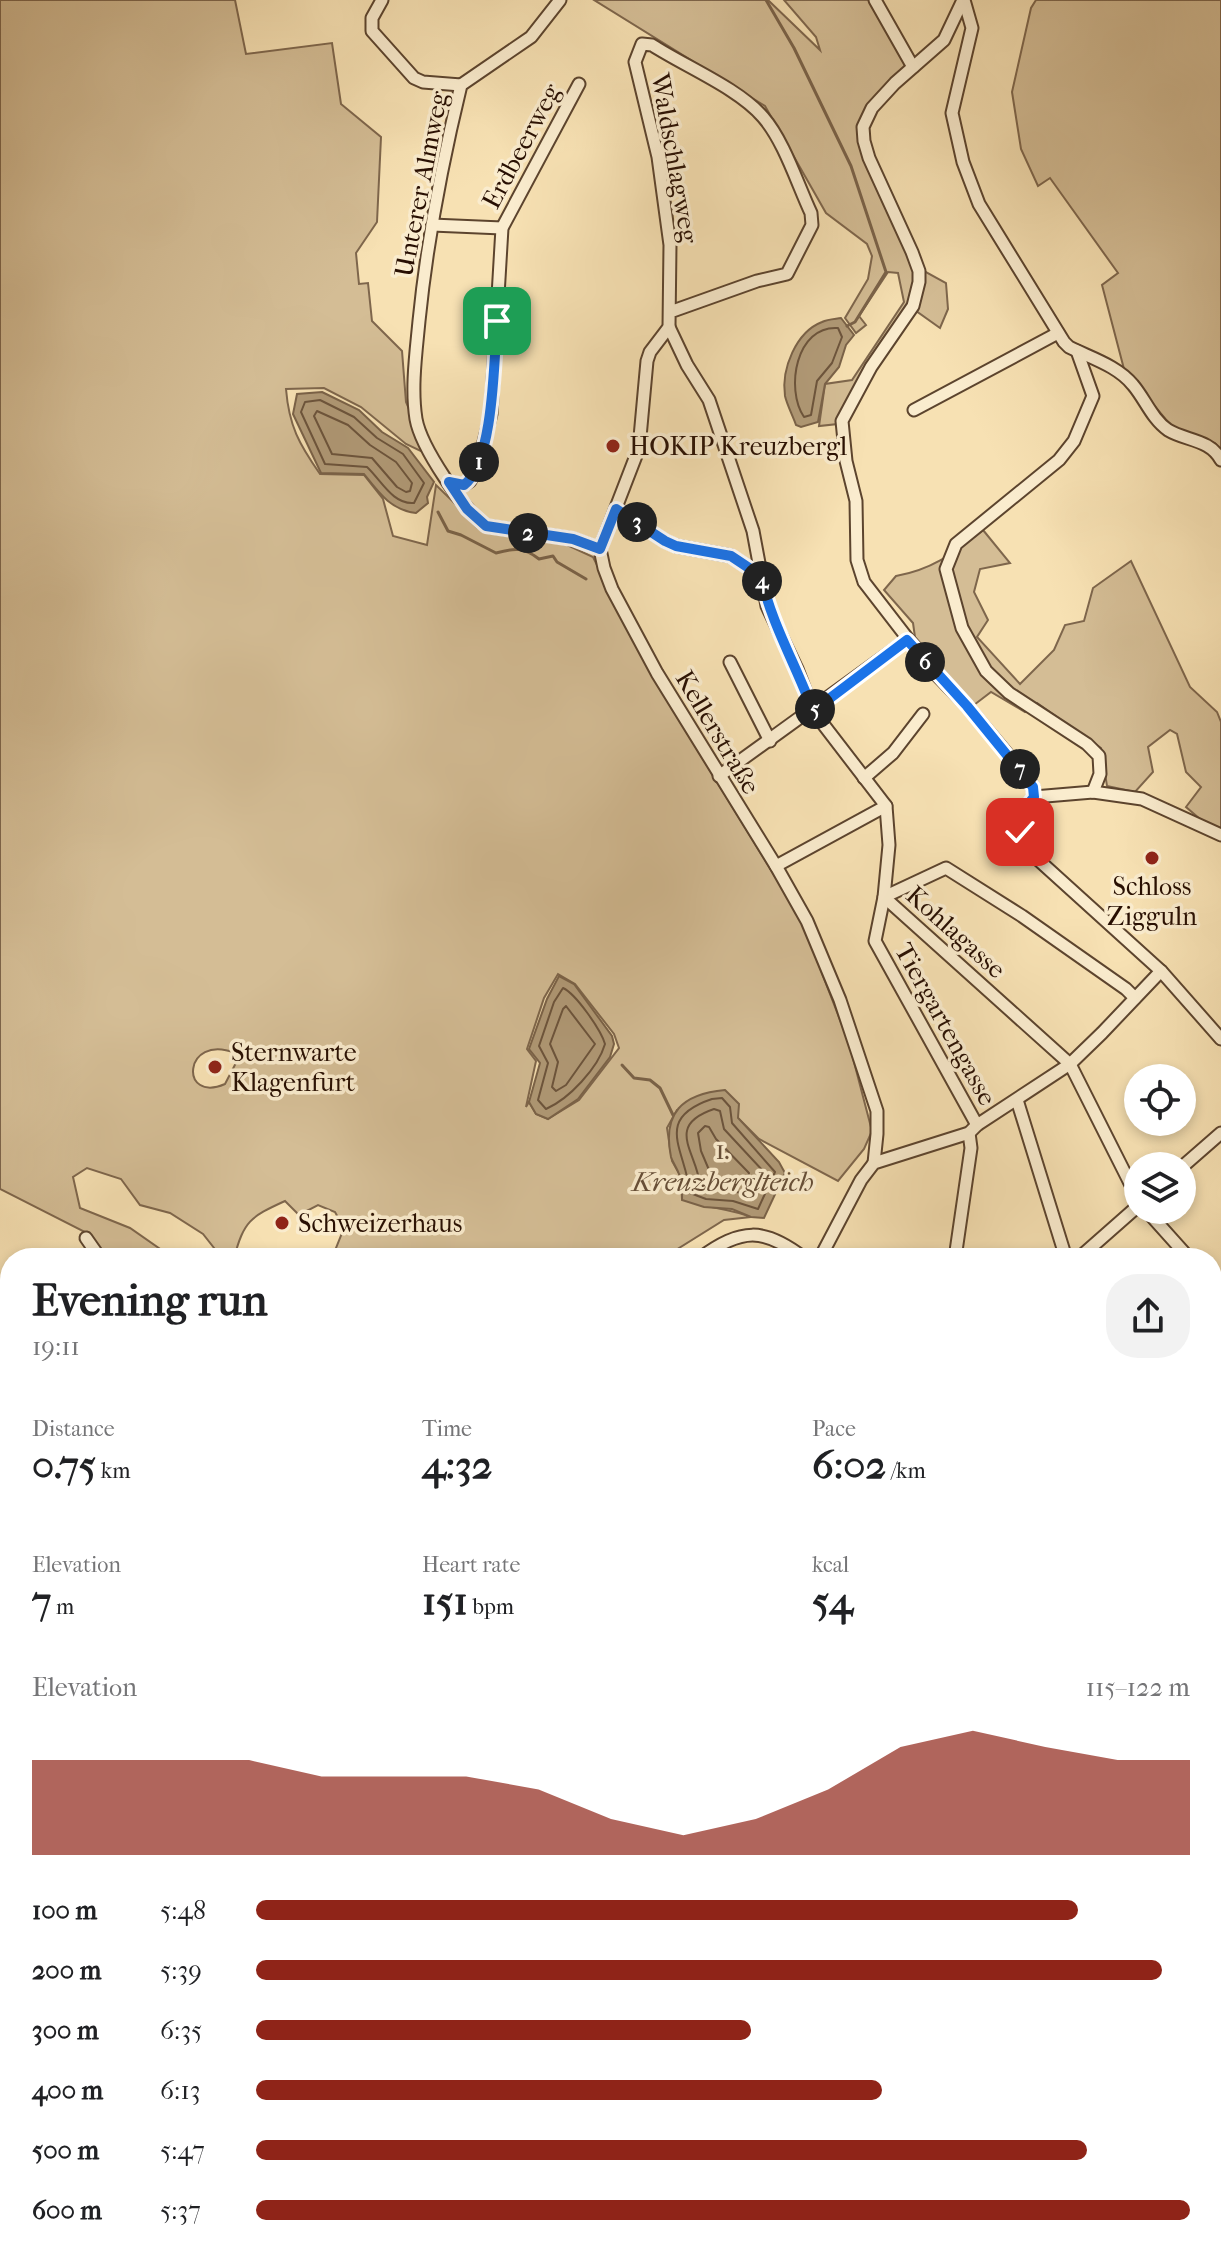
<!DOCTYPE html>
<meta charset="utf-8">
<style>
:root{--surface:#fff;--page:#f2f2f2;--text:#202124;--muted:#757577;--accent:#8f2418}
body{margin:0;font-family:"IM FELL French Canon",serif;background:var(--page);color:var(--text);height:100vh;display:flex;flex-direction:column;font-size:30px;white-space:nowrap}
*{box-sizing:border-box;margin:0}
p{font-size:26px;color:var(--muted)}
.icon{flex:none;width:44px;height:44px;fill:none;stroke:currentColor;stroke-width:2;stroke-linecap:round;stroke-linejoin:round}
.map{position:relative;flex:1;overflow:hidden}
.side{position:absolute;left:0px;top:1248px;width:1222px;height:1010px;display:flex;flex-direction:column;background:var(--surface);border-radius:32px 32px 0 0;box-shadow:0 4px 12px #0003}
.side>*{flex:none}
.buttons{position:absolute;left:1124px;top:1064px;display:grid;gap:16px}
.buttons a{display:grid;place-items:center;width:72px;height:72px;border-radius:50%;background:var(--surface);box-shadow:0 4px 12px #0003;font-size:40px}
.pin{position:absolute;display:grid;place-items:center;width:68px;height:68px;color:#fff;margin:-34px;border-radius:16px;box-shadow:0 4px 12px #0006}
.km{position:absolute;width:40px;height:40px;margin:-20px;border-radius:50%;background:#222;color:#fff;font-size:22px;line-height:40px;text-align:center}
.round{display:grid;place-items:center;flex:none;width:84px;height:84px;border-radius:32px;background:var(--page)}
.overview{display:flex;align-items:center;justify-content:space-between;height:136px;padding:0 32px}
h1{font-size:44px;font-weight:800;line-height:60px}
.figures{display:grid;grid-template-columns:repeat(3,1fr);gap:12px;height:136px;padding:8px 32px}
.figures div{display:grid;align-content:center}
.figures b{font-size:40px;font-weight:800}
.figures small{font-size:22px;font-weight:400}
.figures p{font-size:22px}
.chart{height:224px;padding:16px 32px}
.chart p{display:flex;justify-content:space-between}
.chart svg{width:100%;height:144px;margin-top:8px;fill:var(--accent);opacity:.7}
ul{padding:0 32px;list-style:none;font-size:26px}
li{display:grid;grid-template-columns:128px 96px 1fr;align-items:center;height:60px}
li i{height:20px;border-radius:10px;background:var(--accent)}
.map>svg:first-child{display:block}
</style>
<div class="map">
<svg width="1221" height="2257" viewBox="0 0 1221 2257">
<rect width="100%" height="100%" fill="#f7e1b3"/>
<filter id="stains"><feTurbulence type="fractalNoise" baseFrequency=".0025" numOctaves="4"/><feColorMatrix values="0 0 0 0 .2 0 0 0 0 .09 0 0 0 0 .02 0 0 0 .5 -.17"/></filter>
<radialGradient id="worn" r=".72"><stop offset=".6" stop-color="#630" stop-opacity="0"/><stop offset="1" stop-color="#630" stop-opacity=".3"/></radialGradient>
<g fill="#d4bd95" stroke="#7e664c" stroke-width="2" fill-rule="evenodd">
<path d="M 0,0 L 235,0 L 246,54 L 332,43 L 341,104 L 381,137 L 377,222 L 356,253 L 359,284 L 368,283 L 372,321 L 402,351 L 406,402 L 429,455 L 406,444 L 361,407 L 324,388 L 286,389 C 289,426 299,444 320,474 L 364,475 L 383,499 L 393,536 L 427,545 L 436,485 L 481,529 L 565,544 L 593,557 L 654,679 L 801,919 L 849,1043 L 872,1131 L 864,1149 L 838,1181 L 759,1139 L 738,1118 L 677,1110 L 667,1128 L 672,1161 L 681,1177 L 682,1199 C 705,1208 729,1208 751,1217 L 724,1220 L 663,1258 L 332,1258 L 344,1228 L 335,1212 L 318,1205 L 299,1215 L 285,1201 C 250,1217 244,1221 234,1258 L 222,1258 L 203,1234 L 170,1213 L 140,1205 L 121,1179 L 87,1168 L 73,1177 L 80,1208 L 130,1228 L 173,1258 L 106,1258 L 85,1232 L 0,1189 ZM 558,974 L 575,984 L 614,1034 L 619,1048 L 579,1100 L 548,1119 L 536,1114 L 529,1102 L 526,1107 L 536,1061 L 527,1049 L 544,998 ZM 249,1046 L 252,1052 L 238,1059 L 225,1084 C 179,1104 183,1033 235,1053 Z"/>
<polygon points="594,0 768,0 820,50 816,37 784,0 872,0 906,65 863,113 859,129 913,265 946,283 948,309 940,328 916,311 870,378 847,423 819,426 825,384 852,380 904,302 898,273 888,272 859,316 866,325 856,333 845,318 868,279 872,256 867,244 826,213 765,106"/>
<polygon points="1036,0 1221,0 1221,450 1215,443 1172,427 1124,369 1102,285 1118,273 1050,178 1038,186 1021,149 1012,92 1031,8"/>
<path d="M 983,530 L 1010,563 L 980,569 L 974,592 L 988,620 L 977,637 L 1020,684 L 1054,650 L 1065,625 L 1084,621 L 1093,588 L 1131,561 L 1190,687 L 1217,712 L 1221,722 L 1221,831 L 1200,819 L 1186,807 L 1201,787 L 1186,772 L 1177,734 L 1170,730 L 1148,747 L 1153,772 L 1135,792 L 1107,786 L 1101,748 L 1037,703 L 1025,712 L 991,692 L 974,705 L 915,637 L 913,623 L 884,590 L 896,576 C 934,569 953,553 983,530 Z"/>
<polygon points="1212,1626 1221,1626 1221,1711 1212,1709"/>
<polygon points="1220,1974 1221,1975 1221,2062 1212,2052 1212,1990"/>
<polygon points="565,2248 622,2248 625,2256 652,2248 654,2257 567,2257"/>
</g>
<g fill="#b19a77" stroke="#7a6248" stroke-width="2">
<path d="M 841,318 L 854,335 L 846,345 L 839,367 L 825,384 L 818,422 L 801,427 L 796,425 C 793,416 787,405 785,396 C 781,369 796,332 822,322 C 828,319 835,319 841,318 Z"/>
<path d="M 322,392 L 359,410 L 382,432 L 408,448 L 434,482 L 427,497 L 428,503 L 416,513 C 391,510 379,493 364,474 L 321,473 L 293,414 L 297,394 Z"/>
<polygon points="559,976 574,984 612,1036 614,1044 610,1057 578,1099 548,1119 536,1114 529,1102 540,1063 529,1049 547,999"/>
<path d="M 725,1090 L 739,1104 L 738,1118 L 779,1162 L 785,1173 L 764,1218 L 751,1217 L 732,1209 L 704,1207 L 682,1200 C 682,1191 683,1182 679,1174 C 677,1168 673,1163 671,1157 C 662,1113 682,1094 725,1090 Z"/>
</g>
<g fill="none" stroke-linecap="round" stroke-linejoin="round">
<g stroke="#6c543c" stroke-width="2">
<path d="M 838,328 L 842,337 L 832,363 L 817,381 L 811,415 L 804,417 C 785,389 796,325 838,328 Z"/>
<path d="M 320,400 L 354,417 L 377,438 L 403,454 L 424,483 L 414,503 C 393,505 381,480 367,467 L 325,464 L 301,412 L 305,402 Z"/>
<polygon points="317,411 348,425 370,445 396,462 412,483 410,491 406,492 397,487 372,458 332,454 314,416"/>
<path d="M 563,988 C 576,994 601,1030 605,1044 C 598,1068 569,1099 546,1109 L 538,1100 L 548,1063 L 539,1046 L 554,1002 Z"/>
<polygon points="566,1006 595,1044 566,1085 556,1091 552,1087 558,1062 550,1044 563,1009"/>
<path d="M 712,1099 L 722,1098 L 730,1107 L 732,1123 L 775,1172 L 758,1209 L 733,1201 L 706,1199 L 690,1193 C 686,1150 652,1119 712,1099 Z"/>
<path d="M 714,1109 L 720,1111 L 724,1129 L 764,1172 L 753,1197 L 734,1191 L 709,1190 L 700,1185 C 697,1152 664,1126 714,1109 Z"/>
<polygon points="705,1126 709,1127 716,1139 749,1173 747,1181 712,1177 701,1151 698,1133"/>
</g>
<g stroke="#7a6248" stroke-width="3">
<polyline points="766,0 794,48 851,166 886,272 855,322 847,326"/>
<path d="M 438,512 L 448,531 L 461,535 L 496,553 C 514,548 524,547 539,559 L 553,556 L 557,562 L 586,579"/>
<polyline points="622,1065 634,1078 650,1080 660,1088 673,1115"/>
</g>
<g stroke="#5c442e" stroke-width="15">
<g id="minor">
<polyline points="382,0 372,18 372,31 414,78 423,82 461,85"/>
<path d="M 560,0 L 531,37 L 461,85 C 442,163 427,241 419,321 C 416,353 411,388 416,419 C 421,447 463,510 486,526 L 573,539 L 600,549"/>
<polyline points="875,0 913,67"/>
<polyline points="963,0 944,40 895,83 872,108 863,127 864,141 869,158 912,252 919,271 919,282 913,306 871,367 842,421 846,461 856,501 857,560 864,582 932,670 967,706 1029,780 1033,787 1034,797"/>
<path d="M 964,0 L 972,28 L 952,113 L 963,162 L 979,204 L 1064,342 L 1069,347 C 1091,358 1118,366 1133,385 C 1145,399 1152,419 1168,430 C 1186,441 1210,439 1221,460"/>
<polyline points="432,225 502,228"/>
<polyline points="669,327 687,365 709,400 753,531 767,606 797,669 813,711 886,806 889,845 884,897 1070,1064 1138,1199"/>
<polyline points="1077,351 1093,396 1074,441 1059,460 956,544 946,569 962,628 986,671 1009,693 1087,744 1099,756 1100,774 1093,792"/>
<polyline points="914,410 1058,333"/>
<polyline points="449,482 464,485 470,481 478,466 491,414 502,228 579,84"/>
<polyline points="616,509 665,541 676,546 731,556 761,576"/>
<path d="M 600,549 L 639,448 L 647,361 L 650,352 L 669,327 L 670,245 L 658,157 L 635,62 L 642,44 L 652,45 C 686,67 738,88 763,117 C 784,141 797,183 811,213 L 812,225 L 787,274 L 757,281 L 670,312"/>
<polyline points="600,549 604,568 612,589 657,673 776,866 807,921 840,1000 877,1111 877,1134 874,1163"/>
<polyline points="730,662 770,741"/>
<polyline points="719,776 907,640"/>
<polyline points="864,778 893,753 923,714"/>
<path d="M 1221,835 L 1142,799 L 1093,792 L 1034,797 C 1013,821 1016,831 1034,856 L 1161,971 L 1221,1039"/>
<polyline points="776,866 886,806"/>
<polyline points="1017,1100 1066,1258"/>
<polyline points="977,1125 875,941 884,897 946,868 1022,916 1126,989 1135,998"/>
<polyline points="1182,1167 1221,1133"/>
<polyline points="1146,1210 1189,1258"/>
<polyline points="86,1238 100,1258"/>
<path d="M 700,1258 C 741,1228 764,1227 804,1258"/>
<polyline points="820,1258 861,1180 874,1163 969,1133 977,1125 1070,1064 1102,1033 1161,971"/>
<polyline points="955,1258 971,1148 969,1133"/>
<polyline points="1079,1258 1138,1206"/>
<polyline points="1212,1284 1221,1295"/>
<polyline points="0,1347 10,1360"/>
<polyline points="1212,1405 1221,1398"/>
<polyline points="0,1555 10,1564"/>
<polyline points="1212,1609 1221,1609"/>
<polyline points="0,1719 10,1710"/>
<polyline points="1212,1794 1221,1790"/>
<polyline points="0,1948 10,1939"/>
<polyline points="1212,2106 1221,2102"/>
<polyline points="506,2248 508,2257"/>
<polyline points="685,2248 687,2257"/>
<polyline points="160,2257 170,2248"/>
<polyline points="409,2257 419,2248"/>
</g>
</g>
<g stroke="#5c442e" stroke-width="18">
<g id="tertiary">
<polyline points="0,1834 10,1845"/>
<polyline points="365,2248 374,2257"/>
</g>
</g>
<g stroke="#280f02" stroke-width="20">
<g id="secondary">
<polyline points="0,2132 10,2144"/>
<polyline points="0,2149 10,2161"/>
<polyline points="99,2248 107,2257"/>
</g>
</g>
<g stroke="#280f02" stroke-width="22">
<g id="primary">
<polyline points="1212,1942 1221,1908"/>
<polyline points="1031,2257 1038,2248"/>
</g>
</g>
<use href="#minor" stroke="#faecce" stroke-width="11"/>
<use href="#tertiary" stroke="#faecce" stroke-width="14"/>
<use href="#secondary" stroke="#faecce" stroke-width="16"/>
<use href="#primary" stroke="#f7e1b3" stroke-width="18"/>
</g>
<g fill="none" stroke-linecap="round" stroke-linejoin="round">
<g stroke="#fff" stroke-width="16">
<path id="route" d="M 497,321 C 494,358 494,462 464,485 L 449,482 L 467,509 L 486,526 L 573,539 L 600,549 L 616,509 L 665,541 L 676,546 L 731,556 L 761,576 C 771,623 796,665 813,711 L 907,640 L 967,706 L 1033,787 L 1034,797 C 1024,809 1018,816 1020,832"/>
</g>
<use href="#route" stroke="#1a73e8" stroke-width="10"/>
</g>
<g fill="#8f2418" stroke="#faecce" stroke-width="3">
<circle cx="613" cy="446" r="8"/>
<circle cx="1152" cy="858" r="8"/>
<circle cx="215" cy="1067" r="8"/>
<circle cx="282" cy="1223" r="8"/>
</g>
<g text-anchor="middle" stroke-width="7" stroke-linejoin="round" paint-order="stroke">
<g font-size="26" fill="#280f02" stroke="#faecce">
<text transform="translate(521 146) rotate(-62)" y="9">Erdbeerweg</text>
<text transform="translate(675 158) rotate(80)" y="9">Waldschlagweg</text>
<text transform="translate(421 184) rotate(-79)" y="9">Unterer Almweg</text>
<text transform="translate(718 732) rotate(59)" y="9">Kellerstraße</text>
<text transform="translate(956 932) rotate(42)" y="9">Kohlagasse</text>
<text transform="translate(946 1024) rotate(61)" y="9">Tiergartengasse</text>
</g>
<g font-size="26" fill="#280f02" stroke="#faecce" text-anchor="start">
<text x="629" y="455">HOKIP Kreuzbergl</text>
<text x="1152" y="895" text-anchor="middle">Schloss<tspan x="1152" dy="30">Zigguln</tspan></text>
<text x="231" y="1061">Sternwarte<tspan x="231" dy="30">Klagenfurt</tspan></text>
<text x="298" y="1232">Schweizerhaus</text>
</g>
<g font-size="28" font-style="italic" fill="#664e37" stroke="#faecce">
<text x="723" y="1159">1.<tspan x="723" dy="32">Kreuzberglteich</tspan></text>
</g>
</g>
<rect width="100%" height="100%" filter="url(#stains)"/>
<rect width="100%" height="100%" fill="url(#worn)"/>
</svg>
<div class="buttons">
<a><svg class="icon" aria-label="locate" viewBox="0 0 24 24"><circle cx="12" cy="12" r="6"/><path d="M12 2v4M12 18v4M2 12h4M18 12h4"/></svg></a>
<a><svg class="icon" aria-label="layers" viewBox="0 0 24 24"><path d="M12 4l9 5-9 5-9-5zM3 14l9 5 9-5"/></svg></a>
</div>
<div class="pin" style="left:497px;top:321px;background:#1e9e55"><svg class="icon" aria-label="arrive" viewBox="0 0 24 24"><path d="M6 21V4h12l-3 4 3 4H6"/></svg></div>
<div class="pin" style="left:1020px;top:832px;background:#d93025"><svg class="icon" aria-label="check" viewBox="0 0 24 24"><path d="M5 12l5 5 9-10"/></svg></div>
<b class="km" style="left:479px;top:462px">1</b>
<b class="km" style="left:528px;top:533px">2</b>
<b class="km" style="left:637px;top:522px">3</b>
<b class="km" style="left:762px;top:581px">4</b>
<b class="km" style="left:815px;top:709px">5</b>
<b class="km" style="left:925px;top:662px">6</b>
<b class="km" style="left:1020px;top:769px">7</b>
<section class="side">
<div class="overview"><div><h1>Evening run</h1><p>19:11</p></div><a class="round"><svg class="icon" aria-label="share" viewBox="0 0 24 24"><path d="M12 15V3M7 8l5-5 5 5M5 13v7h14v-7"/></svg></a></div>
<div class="figures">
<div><p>Distance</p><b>0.75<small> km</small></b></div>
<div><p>Time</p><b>4:32</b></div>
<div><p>Pace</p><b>6:02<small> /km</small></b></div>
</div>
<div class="figures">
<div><p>Elevation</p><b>7<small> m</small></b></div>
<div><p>Heart rate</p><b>151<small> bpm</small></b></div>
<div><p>kcal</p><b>54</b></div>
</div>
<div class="chart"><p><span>Elevation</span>115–122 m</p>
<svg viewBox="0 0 160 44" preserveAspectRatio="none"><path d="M0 44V15L10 15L20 15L30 15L40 20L50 20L60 20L70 24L80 33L90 38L100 33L110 24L120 11L130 6L140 11L150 15L160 15V44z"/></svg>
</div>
<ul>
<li><b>100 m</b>5:48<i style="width:88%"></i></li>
<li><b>200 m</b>5:39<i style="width:97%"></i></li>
<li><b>300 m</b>6:35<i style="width:53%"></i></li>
<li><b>400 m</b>6:13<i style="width:67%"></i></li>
<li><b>500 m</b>5:47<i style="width:89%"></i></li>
<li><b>600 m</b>5:37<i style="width:100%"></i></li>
</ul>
</section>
</div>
